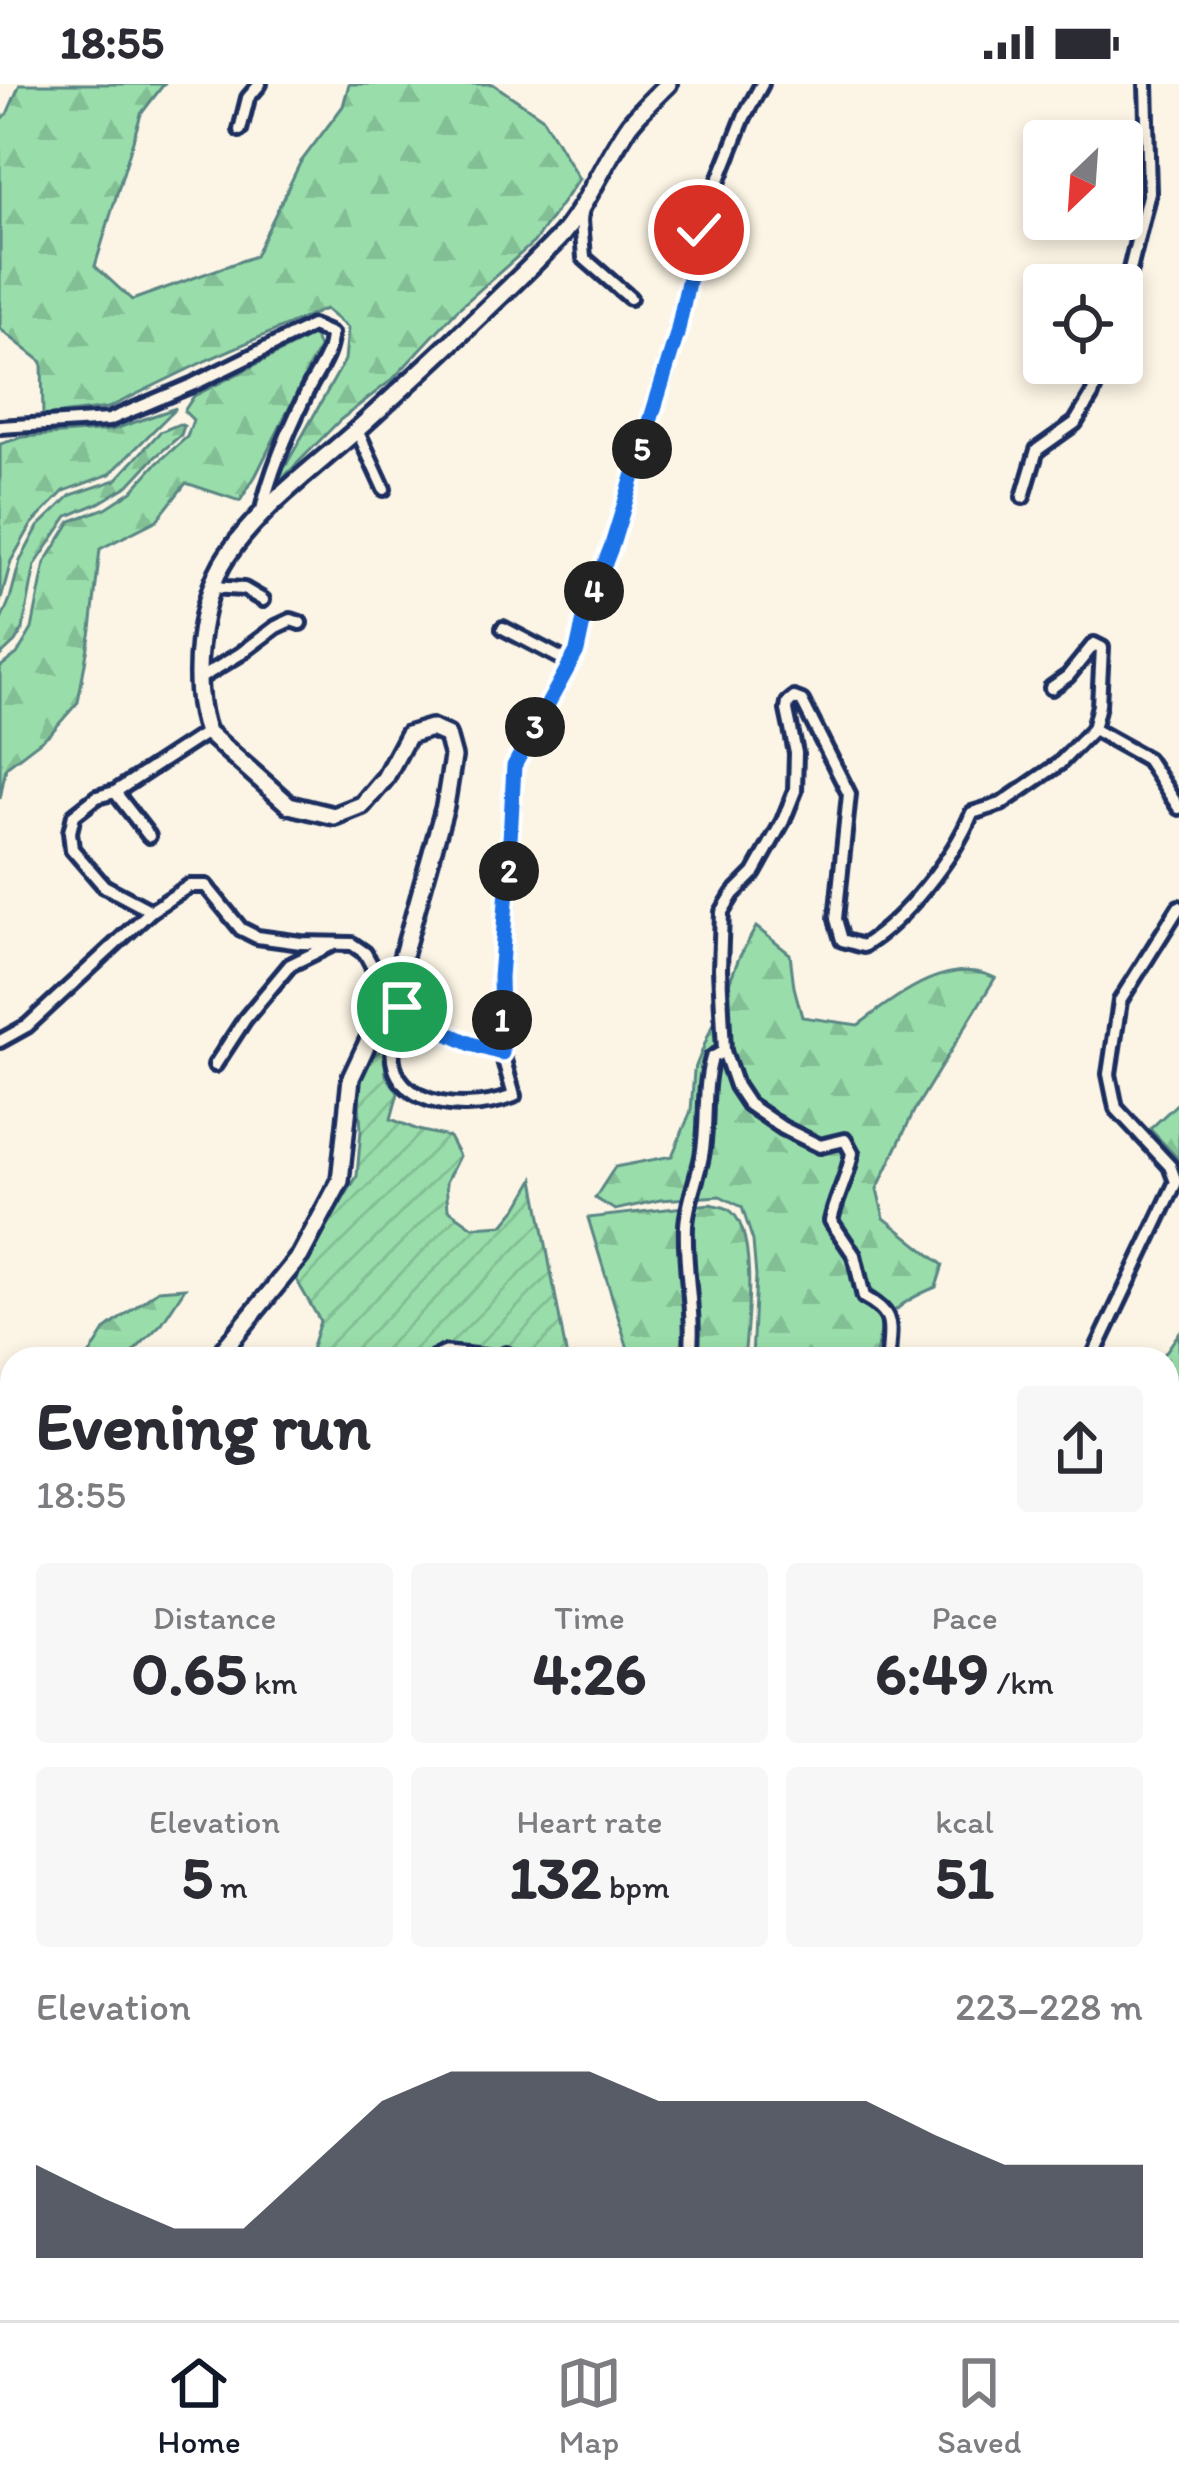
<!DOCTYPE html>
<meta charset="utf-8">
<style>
:root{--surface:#fff;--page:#f7f7f7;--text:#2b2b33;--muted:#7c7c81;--line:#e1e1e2;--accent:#111827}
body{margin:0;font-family:Itim,sans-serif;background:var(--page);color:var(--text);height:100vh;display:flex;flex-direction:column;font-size:45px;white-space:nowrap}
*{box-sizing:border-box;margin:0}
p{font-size:39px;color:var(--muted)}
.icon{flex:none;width:66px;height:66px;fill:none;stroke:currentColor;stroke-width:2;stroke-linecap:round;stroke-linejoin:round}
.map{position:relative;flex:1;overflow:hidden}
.side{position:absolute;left:0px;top:1263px;width:1179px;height:975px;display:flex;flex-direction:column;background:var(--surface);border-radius:36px 36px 0 0;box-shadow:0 6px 18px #0003}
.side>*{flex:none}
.needle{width:78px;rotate:205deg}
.controls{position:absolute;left:1023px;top:36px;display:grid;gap:24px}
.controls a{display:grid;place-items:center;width:120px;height:120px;border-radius:12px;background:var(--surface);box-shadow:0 6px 18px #0003;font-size:60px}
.pin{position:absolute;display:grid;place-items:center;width:102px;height:102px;color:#fff;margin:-51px;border:6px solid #fff;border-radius:50%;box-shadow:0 3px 12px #0007}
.km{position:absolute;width:60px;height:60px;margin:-30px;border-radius:50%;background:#222;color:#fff;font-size:33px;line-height:60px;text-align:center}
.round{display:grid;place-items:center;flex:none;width:126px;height:126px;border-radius:12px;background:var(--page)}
.headline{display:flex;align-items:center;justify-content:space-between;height:204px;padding:0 36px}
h1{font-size:66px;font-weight:700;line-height:90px}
.figures{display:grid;grid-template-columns:repeat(3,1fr);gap:18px;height:204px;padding:12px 36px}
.figures div{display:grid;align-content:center;border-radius:12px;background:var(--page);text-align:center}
.figures b{font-size:60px;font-weight:700}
.figures small{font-size:33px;font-weight:400}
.figures p{font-size:33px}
.chart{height:336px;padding:24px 36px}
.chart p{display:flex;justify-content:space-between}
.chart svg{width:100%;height:216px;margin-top:12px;fill:var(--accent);opacity:.7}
.status{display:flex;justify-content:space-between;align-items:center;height:84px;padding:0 60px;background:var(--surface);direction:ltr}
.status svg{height:33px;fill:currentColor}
.tab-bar{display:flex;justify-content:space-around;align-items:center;height:168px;border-top:3px solid var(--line);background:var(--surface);font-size:33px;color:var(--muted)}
.tab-bar a{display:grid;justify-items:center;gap:6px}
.tab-bar .selected{color:var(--accent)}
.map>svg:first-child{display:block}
</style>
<div class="status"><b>18:55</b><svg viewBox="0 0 49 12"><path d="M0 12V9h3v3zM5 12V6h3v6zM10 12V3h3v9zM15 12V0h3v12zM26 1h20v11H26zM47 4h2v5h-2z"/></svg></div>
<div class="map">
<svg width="1179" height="2236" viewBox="0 0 1179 2236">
<defs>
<pattern id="forest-firs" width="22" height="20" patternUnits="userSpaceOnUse" patternTransform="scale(3)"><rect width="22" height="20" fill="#99deaa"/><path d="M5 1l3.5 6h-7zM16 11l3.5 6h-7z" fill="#83bf95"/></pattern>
<pattern id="garden-furrows" width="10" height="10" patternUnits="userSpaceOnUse" patternTransform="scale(3)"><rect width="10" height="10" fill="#99deaa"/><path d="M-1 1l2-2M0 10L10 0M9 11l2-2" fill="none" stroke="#83bf95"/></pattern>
</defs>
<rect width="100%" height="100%" fill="#fcf5e5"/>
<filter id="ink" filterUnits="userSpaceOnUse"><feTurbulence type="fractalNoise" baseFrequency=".00833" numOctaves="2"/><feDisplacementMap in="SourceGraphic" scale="24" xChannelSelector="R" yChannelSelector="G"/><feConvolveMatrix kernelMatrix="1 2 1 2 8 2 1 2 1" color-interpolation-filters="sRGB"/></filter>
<g filter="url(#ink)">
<g fill="url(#forest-firs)" stroke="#5a8684" stroke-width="3">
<polygon points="20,0 164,0 141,30 95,182 132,216 255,172 300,79 343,22 349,0 493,0 542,33 579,95 534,158 457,226 393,295 340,336 273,404 345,276 348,244 325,225 207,276 108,324 43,332 42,278 0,245 0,37 7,30"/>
<polygon points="314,251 319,264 256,391 240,417 186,399 157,436 100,465 91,546 78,618 51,649 6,683 0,715 0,583 17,570 32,545 45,479 71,437 106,424 132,407 154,382 187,353 193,336 184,327 194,312"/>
<polygon points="176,324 110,390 64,407 32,440 11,477 0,519 0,360 23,353 112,346"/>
<polygon points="179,340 184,342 181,351 154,374 129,401 99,419 68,432 35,481 23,545 15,558 0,572 0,539 10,515 20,477 38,443 71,411 116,396 160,348"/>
<path d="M 756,843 L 790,870 L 794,903 L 802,933 L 858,941 C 895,914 948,870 995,894 L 914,1027 L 877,1105 L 884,1134 L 943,1181 L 936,1203 C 899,1218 878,1233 876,1275 L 752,1275 L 756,1192 L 753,1157 L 742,1123 L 720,1112 L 660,1116 L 615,1126 L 595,1114 L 615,1083 L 672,1072 L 691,1027 L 694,987 L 739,874 Z"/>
<polygon points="1179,1018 1179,1076 1150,1045"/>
<path d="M 710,1120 C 716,1122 723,1122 728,1125 C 759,1143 747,1244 744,1275 L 631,1275 L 588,1134 Z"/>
<polygon points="185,1204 162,1239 126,1275 87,1275 106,1245 158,1206"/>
<polygon points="1179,1249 1179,1862 1176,1871 1179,2071 1174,2072 1167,2066 1167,1275 1161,1275"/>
<polygon points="12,1796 12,2226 54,2226 57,2236 0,2236 0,1819"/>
<polygon points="1179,2215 1179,2236 1024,2236 1021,2226 1167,2226 1167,2218"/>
<polygon points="698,2226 876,2226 884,2236 701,2236"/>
</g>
<g fill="url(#garden-furrows)" stroke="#5a8684" stroke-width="3">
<polygon points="384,964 386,991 398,1009 391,1035 418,1046 449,1053 459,1072 446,1098 448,1125 473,1143 503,1141 518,1123 534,1095 567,1275 310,1275 310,1269 320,1237 296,1195 357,1092 361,1046 358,1005 368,976"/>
<polygon points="150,2226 433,2226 427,2236 144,2236"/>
</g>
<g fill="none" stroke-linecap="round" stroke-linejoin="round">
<g stroke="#1b2f5e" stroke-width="20">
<g id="street">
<polyline points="240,46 248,14 260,0"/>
<polyline points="583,123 581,136 584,174 630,214"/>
<polyline points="1122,218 1149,108 1146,0"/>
<path d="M 0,343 L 109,336 L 194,300 L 312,242 L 331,250 C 331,273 314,291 305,312 C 287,350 270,389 261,430"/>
<polyline points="357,346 384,405"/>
<polyline points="1023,413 1037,366 1075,339 1092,311 1103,279"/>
<polyline points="210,503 244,505 263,516"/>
<polyline points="503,544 570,579"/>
<polyline points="197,596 240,570 276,543 291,536 300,539"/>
<polyline points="1051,604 1068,592 1094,560 1102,564 1099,621 1093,645 1147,675 1179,724"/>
<polyline points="115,708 149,752"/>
<polyline points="151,827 189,802 206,802 241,845 257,853 301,859 352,860 365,869 389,913"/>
<path d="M 395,900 L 400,912 L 402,932 L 410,932 L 471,960 L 502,969 L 514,1012 C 453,1035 363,1016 402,932"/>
<polyline points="0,957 27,942 151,827 104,802 72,765 70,748 74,731 97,713 115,708 207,648"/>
<path d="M 724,967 L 736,1002 L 748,1020 L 783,1044 L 820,1062 L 845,1056 L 852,1069 C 848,1094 836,1113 831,1137 L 854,1171 L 864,1213 C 897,1231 889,1241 888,1275"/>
<polyline points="502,969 500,893 509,793 514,683 577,567 585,529 612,461 677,250 699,146 744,33 762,0"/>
<polyline points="215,981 245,935 290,881 331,861"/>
<polyline points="499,1275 506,1270 517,1275"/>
<path d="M 690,1275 C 696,1230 684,1187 686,1142 C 687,1120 696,1099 701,1077 C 709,1043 702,1008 712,974 L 724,967 L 720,885 L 722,828 L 733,810 L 754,789 L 783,737 L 795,707 L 796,669 L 787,626 L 788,619 L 794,614 L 802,617 L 849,710 L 836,835 L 842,856 L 863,862 C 905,836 954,773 972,729 L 1001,720 L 1059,680 L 1093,645"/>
<polyline points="1092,1275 1176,1098 1170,1082 1116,1024 1109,990 1120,917 1179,823"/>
<polyline points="1167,2113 1173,2104 1176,2088"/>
<polyline points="1167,2114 1179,2130"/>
<polyline points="997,2226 997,2236"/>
<polyline points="137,2236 142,2226"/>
<polyline points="433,2236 436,2226"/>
<polyline points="625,2236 625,2226"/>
</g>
</g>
<g stroke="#1b2f5e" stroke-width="24">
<g id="secondary">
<path d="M 216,1275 L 300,1172 L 340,1097 L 351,994 L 395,900 L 445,722 L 453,673 L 447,651 L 431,644 L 408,651 L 385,694 L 362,721 L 334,732 L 289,721 L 207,648 C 189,602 199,513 227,472 C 261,422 313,385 358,345 C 424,285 494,220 557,156 C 584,128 606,74 630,40 C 641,26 655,13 668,0"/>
<polyline points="436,1275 446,1271 485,1275"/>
<polyline points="1167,2084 1170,2088 1179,2088"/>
<polyline points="970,2226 970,2236"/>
<polyline points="442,2236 449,2226"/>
</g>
</g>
<use href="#street" stroke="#fcf5e5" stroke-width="10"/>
<use href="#secondary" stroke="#fcf5e5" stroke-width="15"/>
</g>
</g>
<g fill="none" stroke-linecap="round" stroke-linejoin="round" filter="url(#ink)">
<g stroke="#fff" stroke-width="24">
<polyline id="route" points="402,923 401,932 410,932 471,960 502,969 500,893 508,793 514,682 577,567 585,530 612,461 677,250 699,146"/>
</g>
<use href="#route" stroke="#1a73e8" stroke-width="15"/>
</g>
</svg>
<div class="controls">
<a><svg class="needle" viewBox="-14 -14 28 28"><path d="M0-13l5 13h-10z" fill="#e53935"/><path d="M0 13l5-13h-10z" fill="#7c7c81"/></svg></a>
<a><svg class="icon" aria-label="locate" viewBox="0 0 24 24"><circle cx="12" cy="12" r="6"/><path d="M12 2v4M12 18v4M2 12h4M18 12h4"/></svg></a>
</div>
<div class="pin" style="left:402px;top:923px;background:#1e9e55"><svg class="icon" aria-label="arrive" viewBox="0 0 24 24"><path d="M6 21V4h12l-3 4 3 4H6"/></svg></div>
<div class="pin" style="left:699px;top:146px;background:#d93025"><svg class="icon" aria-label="check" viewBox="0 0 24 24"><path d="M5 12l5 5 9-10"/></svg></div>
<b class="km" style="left:502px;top:936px">1</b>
<b class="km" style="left:509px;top:787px">2</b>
<b class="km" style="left:535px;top:643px">3</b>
<b class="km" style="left:594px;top:507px">4</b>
<b class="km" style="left:642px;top:365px">5</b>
<section class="side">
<div class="headline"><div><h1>Evening run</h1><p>18:55</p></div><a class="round"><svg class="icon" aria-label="share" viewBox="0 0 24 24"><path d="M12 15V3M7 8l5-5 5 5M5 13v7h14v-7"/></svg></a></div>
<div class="figures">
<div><p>Distance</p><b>0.65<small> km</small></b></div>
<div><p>Time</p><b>4:26</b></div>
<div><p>Pace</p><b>6:49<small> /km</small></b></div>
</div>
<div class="figures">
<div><p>Elevation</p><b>5<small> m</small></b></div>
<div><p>Heart rate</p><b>132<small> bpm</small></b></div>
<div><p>kcal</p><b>51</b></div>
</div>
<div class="chart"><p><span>Elevation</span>223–228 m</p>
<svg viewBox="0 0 160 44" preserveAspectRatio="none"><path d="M0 44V25L10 32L20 38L30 38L40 25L50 12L60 6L70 6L80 6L90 12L100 12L110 12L120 12L130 19L140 25L150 25L160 25V44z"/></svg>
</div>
</section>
</div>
<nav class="tab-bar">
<a class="selected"><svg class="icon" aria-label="home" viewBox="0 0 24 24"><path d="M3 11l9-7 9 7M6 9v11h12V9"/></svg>Home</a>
<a><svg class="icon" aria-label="map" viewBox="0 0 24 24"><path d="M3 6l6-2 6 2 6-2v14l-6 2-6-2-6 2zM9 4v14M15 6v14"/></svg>Map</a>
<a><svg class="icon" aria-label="saved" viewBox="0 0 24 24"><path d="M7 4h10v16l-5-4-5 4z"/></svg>Saved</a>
</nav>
